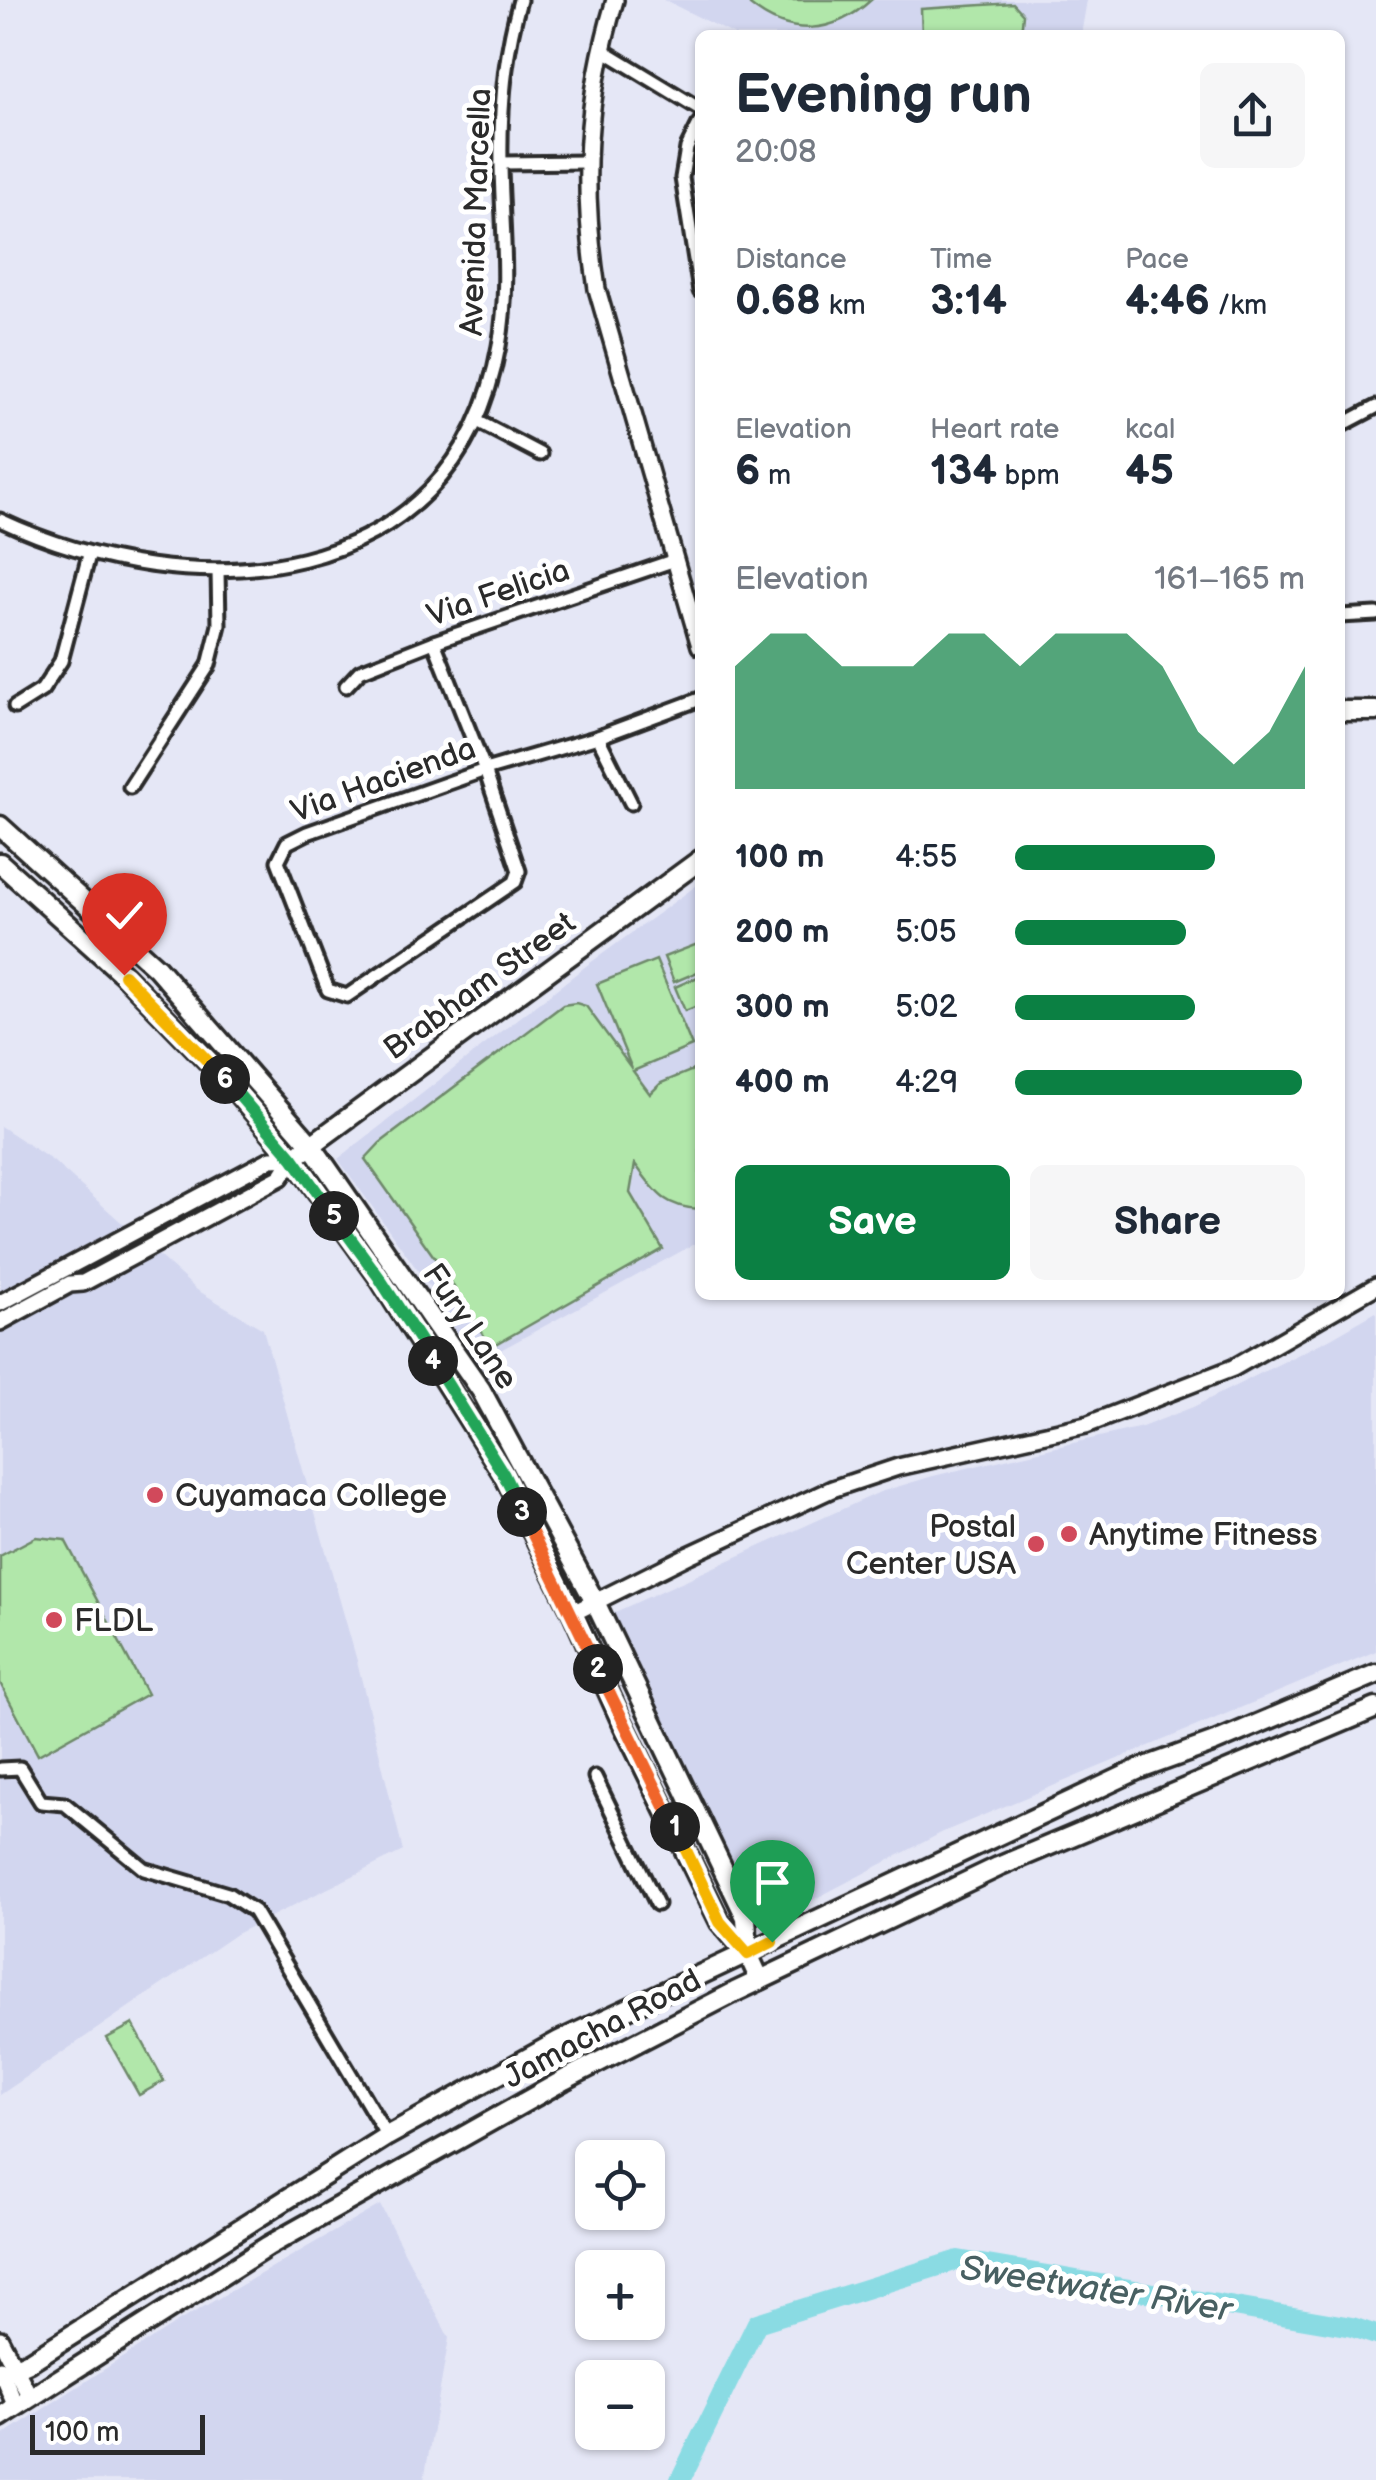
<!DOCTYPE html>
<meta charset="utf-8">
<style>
:root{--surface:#fff;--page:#f6f6f7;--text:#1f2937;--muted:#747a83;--accent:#0b8043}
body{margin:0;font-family:"Balsamiq Sans",sans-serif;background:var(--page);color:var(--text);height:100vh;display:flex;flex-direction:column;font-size:38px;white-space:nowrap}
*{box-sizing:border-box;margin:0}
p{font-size:32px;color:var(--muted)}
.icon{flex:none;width:55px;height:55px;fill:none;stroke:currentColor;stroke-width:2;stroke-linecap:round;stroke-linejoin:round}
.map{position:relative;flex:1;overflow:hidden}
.panel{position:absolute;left:695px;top:30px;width:650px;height:1270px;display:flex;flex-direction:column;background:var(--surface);border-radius:15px;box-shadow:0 2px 8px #0004}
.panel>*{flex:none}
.controls{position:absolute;left:575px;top:2140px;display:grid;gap:20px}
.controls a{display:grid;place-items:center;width:90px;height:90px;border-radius:15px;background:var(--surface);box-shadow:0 2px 8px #0004;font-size:50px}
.scale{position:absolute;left:30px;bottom:25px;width:175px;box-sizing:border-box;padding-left:10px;border:5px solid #2b2b2b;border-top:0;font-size:28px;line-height:35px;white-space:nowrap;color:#2b2b2b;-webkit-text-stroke:8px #fff;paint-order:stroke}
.pin{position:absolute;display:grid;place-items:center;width:85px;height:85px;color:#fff;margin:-102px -42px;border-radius:50% 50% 50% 0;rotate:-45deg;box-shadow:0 0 10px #0007}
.pin .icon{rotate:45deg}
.km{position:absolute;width:50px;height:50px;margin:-25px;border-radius:50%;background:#222;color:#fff;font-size:28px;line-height:50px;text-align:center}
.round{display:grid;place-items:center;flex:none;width:105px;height:105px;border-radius:15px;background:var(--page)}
.overview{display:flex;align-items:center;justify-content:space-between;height:170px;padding:0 40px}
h1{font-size:55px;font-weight:700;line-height:75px}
.metrics{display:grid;grid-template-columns:repeat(3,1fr);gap:15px;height:170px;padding:10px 40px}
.metrics div{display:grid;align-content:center}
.metrics b{font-size:42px;font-weight:700}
.metrics small{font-size:28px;font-weight:400}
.metrics p{font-size:28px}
.chart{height:280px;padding:20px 40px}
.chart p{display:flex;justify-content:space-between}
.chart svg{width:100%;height:180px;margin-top:10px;fill:var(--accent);opacity:.7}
.action{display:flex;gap:20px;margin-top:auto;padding:20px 40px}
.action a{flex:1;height:115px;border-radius:15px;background:var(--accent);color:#fff;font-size:40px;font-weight:700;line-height:115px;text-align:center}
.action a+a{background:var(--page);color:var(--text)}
ul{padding:0 40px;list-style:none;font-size:32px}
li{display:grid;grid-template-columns:160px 120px 1fr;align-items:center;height:75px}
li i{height:25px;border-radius:12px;background:var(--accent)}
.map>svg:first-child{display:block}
</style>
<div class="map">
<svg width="1376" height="2480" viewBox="0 0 1376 2480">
<rect width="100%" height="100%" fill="#e5e7f6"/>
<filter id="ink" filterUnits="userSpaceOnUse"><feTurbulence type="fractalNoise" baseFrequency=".01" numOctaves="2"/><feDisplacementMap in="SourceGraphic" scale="20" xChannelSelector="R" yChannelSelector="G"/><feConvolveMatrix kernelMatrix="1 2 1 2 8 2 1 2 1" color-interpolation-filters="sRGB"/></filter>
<g filter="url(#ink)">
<g fill="#d2d6ef">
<polygon points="664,0 1087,0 1081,35 735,35"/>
<polygon points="700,883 700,1241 475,1364 439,1300 338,1159 586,966"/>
<polygon points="0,1126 53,1161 197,1290 263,1329 357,1661 403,1851 236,1934 0,2095"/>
<polygon points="1376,1312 1376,1651 943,1832 763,1926 613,1613 880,1492 933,1476 1142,1427 1193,1407 1331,1338"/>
<polygon points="380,2205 449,2338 424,2480 0,2480 0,2437 179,2321"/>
</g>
<g fill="#b1e7aa" stroke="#6e896a" stroke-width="2.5">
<path d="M 753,0 L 871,0 C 834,34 791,38 750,5 Z"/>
<polygon points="1013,3 1023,14 1021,35 922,35 921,9"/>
<polygon points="700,943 700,971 674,982 664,957"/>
<path d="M 656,960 L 692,1046 L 633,1071 L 650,1094 L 661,1083 L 700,1067 L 700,1209 C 663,1207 655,1191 635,1164 L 630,1193 L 663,1249 L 491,1347 L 444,1271 L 365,1159 L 380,1143 L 563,1005 L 576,1003 L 586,1006 L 632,1069 L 597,984 Z"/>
<polygon points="700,976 700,1005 685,1011 675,987"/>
<polygon points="36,1537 65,1540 147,1694 38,1755 0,1683 0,1556"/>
<polygon points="133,2024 164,2081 139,2095 107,2038"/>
</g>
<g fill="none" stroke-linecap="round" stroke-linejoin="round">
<polyline stroke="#8adbe3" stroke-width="20" points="680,2480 757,2323 958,2260 1352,2327 1376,2335"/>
<g stroke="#2b2b2b" stroke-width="19">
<g id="minor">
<polyline points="601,49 700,109"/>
<polyline points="700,122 687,148 682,178 700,291"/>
<polyline points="501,163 586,162"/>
<polyline points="477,421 540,454"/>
<polyline points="1340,426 1376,407"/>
<path d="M 0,520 C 190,609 455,594 499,346 C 510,286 502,226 501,165 C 500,111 505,52 520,0"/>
<polyline points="1340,616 1376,614"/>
<polyline points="434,642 485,770 519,871 515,882 347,996 328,990 278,861 287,843 307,833 485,770 598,737 700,699"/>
<polyline points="346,686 360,671 434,642 675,560"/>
<polyline points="15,707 42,690 61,661 89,555"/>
<polyline points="598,737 631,803"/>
<polyline points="130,787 209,665 219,625 218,571"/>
<polyline points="0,1769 20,1768 41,1802 65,1804 144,1869 228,1894 254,1911 387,2136"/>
<polyline points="595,1777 657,1904"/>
</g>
</g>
<g stroke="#2b2b2b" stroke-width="22">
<g id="tertiary">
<path d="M 615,0 C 585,101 581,185 597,289 L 700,646"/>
<polyline points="0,1303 271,1159 293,1158"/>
<polyline points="0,1322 70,1284 83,1283 281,1177 293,1158"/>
<polyline points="573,1613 689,1555 832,1489 898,1467 1086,1425 1233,1368 1376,1286"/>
<polyline points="0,2339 30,2397"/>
<polyline points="0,2369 16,2407"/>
</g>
</g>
<g stroke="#2b2b2b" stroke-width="25">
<g id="secondary">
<polyline points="1340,711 1376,711"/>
<polyline points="0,826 157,968 311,1145 481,1390 595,1602 746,1917 748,1954"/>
<polyline points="0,863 124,975 226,1080 293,1158 378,1276 504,1475 573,1613 619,1716 720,1922 748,1954 760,1980"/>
<polyline points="302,1152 700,860"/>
</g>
</g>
<g stroke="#2b2b2b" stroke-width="25">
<g id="primary">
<polyline points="0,2375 29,2362 387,2136 559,2041 1137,1770 1215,1742 1376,1674"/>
<polyline points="0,2417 268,2246 564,2080 735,1992 998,1867 1376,1708"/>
</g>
</g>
<use href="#minor" stroke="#fff" stroke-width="11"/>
<use href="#tertiary" stroke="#fff" stroke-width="15"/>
<use href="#secondary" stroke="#fff" stroke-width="18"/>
<use href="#primary" stroke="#fff" stroke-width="18"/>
</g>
</g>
<g fill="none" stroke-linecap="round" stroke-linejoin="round" filter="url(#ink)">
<g stroke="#fff" stroke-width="20">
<polyline id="split-1" points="675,1827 720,1922 748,1954 772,1942"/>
</g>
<g stroke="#fff" stroke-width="20">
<polyline id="split-2" points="598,1669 675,1827"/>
</g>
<g stroke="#fff" stroke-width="20">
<polyline id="split-3" points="522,1512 598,1669"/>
</g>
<g stroke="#fff" stroke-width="20">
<polyline id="split-4" points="433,1361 504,1475 522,1512"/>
</g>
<g stroke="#fff" stroke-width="20">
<polyline id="split-5" points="334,1216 378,1276 433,1361"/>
</g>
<g stroke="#fff" stroke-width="20">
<polyline id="split-6" points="225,1079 293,1158 334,1216"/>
</g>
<g stroke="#fff" stroke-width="20">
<polyline id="split-7" points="124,975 225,1079"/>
</g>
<use href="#split-1" stroke="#f5b400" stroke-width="12"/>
<use href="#split-2" stroke="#f0652b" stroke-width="12"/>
<use href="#split-3" stroke="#f0652b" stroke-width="12"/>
<use href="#split-4" stroke="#22a559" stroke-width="12"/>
<use href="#split-5" stroke="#22a559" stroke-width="12"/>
<use href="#split-6" stroke="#22a559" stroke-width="12"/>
<use href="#split-7" stroke="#f5b400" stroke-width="12"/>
</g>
<g fill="#d1495b" stroke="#fff" stroke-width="4">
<circle cx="155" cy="1495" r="10"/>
<circle cx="1069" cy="1534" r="10"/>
<circle cx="1036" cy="1544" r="10"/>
<circle cx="54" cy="1620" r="10"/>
</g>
<g text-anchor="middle" stroke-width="10" stroke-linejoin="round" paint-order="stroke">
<g font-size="32" fill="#2b2b2b" stroke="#fff">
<text transform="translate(475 212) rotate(-88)" y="11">Avenida Marcella</text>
<text transform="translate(498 592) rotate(-19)" y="11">Via Felicia</text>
<text transform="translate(383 779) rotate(-20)" y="11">Via Hacienda</text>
<text transform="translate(479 985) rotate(-36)" y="11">Brabham Street</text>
<text transform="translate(471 1326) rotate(56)" y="11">Fury Lane</text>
<text transform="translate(602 2028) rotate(-28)" y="11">Jamacha Road</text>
</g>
<g font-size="32" fill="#2b2b2b" stroke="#fff" text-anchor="start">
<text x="175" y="1506">Cuyamaca College</text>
<text x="1016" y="1537" text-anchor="end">Postal<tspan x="1016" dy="37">Center USA</tspan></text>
<text x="1089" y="1545">Anytime Fitness</text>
<text x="74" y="1631">FLDL</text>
</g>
<g font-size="35" font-style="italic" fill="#486062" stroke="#fff">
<text transform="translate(1096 2288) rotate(9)" y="12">Sweetwater River</text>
</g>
</g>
</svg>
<div class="controls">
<a><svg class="icon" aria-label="locate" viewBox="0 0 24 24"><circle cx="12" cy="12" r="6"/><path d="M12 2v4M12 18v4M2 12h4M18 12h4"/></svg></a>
<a>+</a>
<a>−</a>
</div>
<div class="scale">100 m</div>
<div class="pin" style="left:772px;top:1942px;background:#1e9e55"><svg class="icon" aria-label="arrive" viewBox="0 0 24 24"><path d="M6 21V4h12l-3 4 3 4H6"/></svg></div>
<div class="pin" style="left:124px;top:975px;background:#d93025"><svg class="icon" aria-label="check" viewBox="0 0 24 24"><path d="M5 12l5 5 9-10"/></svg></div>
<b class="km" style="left:675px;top:1827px">1</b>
<b class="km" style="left:598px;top:1669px">2</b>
<b class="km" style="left:522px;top:1512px">3</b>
<b class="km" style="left:433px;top:1361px">4</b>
<b class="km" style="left:334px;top:1216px">5</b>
<b class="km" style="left:225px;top:1079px">6</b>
<section class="panel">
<div class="overview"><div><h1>Evening run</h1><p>20:08</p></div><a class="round"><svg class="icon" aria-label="share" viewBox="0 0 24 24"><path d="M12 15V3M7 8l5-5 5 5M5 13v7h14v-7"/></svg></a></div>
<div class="metrics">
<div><p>Distance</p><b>0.68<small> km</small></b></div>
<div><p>Time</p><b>3:14</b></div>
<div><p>Pace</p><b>4:46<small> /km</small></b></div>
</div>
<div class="metrics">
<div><p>Elevation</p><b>6<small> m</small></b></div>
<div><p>Heart rate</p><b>134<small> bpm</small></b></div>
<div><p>kcal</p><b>45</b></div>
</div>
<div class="chart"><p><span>Elevation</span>161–165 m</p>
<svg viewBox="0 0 160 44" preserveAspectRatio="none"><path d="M0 44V14L10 6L20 6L30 14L40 14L50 14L60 6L70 6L80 14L90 6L100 6L110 6L120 14L130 30L140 38L150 30L160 14V44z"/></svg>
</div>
<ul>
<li><b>100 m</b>4:55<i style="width:69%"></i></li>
<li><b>200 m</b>5:05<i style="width:59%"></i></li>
<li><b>300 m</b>5:02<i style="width:62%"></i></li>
<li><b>400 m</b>4:29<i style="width:99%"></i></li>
</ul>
<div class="action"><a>Save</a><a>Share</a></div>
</section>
</div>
